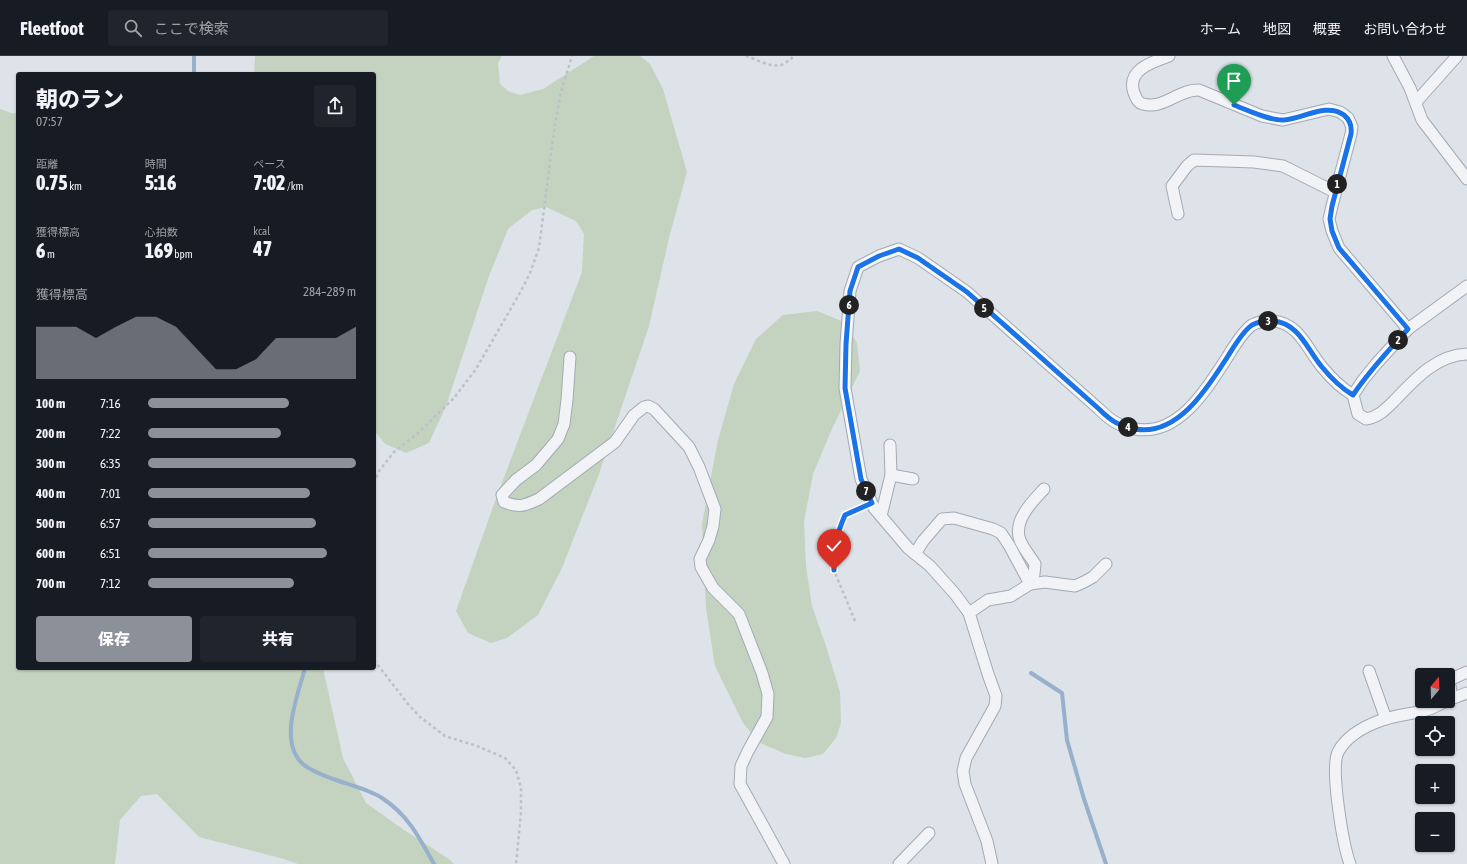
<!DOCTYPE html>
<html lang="ja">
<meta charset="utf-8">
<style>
:root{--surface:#171b24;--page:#20242c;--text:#f1f3f6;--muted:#9ea1a6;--line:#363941;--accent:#8c9099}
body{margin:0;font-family:"Asap Condensed","Noto Sans JP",sans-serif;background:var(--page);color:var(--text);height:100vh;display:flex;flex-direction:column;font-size:15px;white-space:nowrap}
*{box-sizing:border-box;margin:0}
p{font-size:13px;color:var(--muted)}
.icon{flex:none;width:22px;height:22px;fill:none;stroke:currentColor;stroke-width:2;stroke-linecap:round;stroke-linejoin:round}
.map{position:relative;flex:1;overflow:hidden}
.details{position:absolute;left:16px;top:16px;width:360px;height:598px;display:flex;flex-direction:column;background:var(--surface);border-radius:4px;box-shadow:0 1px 3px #0004}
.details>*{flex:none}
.needle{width:26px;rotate:19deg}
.buttons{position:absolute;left:1415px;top:612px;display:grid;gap:8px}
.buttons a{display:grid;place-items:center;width:40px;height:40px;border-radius:4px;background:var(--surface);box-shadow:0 1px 3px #0004;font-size:20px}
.pin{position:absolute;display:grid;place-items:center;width:34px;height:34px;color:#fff;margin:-41px -17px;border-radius:50% 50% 50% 0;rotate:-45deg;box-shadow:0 0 4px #0007}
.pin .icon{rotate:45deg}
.km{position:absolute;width:20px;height:20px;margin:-10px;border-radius:50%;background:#222;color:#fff;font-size:11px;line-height:20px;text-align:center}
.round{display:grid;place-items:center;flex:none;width:42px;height:42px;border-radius:4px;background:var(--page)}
.overview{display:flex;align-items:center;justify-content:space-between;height:68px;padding:0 20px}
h1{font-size:22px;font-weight:800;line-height:30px}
.stats{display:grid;grid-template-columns:repeat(3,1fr);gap:6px;height:68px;padding:4px 20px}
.stats div{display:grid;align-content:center}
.stats b{font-size:20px;font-weight:800}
.stats small{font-size:11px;font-weight:400}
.stats p{font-size:11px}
.chart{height:112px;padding:8px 20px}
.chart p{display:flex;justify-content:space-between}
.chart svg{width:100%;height:72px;margin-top:4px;fill:var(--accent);opacity:.7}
.cta{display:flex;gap:8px;margin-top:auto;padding:8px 20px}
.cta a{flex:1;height:46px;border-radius:4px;background:var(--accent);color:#fff;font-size:16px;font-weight:800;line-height:46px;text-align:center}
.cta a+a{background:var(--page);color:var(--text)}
ul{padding:0 20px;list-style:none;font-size:13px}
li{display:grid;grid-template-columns:64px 48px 1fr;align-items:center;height:30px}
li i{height:10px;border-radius:5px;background:var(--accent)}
header{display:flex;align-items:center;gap:24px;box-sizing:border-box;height:56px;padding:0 20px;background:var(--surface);border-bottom:1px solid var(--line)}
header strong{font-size:19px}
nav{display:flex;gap:22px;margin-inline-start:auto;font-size:14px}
.search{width:280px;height:36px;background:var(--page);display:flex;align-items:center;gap:10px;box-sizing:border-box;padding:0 14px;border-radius:4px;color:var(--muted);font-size:15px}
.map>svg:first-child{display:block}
</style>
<header>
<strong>Fleetfoot</strong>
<div class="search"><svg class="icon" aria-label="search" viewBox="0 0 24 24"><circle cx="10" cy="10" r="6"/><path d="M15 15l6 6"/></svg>ここで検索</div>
<nav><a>ホーム</a><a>地図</a><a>概要</a><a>お問い合わせ</a></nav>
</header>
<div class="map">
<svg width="1467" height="808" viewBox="0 0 1467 808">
<rect width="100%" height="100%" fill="#dee2e9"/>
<g fill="#c4d3bf">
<polygon points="255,0 502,0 498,7 500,28 508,35 520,39 543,33 594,0 640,0 650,8 663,33 687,116 669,182 649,270 599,418 562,512 538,559 507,582 491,587 468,577 456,555 498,437 582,216 584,178 576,165 546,151 532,154 508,173 489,220 446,350 429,387 406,397 385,388 374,374 374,18 254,18"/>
<polygon points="0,53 11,57 18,57 18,612 323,612 343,702 366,747 404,774 449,803 454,808 298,808 284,803 199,781 157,738 141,740 120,764 115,808 0,808"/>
<polygon points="817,255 844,266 857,287 860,315 832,373 813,418 804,466 806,510 812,550 826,590 840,636 841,667 836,682 823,698 805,702 786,698 760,687 743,667 715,610 706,552 702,468 718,384 734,328 756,283 783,259"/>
</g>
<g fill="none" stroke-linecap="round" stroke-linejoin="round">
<g stroke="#97b0cc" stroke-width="4">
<polyline points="194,18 194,0"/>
<path d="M 305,612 C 298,639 278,686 303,708 C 312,716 325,720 336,724 C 350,729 370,734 382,742 C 408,759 419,781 434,808"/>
<polyline points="1031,617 1062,637 1067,684 1084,743 1106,808"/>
</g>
<g stroke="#a3a9b3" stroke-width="13">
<g id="street">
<path d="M 1169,0 C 1152,6 1126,14 1134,37 C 1136,42 1138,47 1143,48 C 1163,54 1179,33 1199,34 L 1262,60 L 1283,64 L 1329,53 L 1340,56 L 1348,62 L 1352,71 L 1351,78 L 1332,150 L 1329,163 L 1332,175 L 1339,192 L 1408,273"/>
<polyline points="1393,0 1410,32 1422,64 1467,123"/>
<polyline points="1416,46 1457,0"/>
<polyline points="1178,158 1172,130 1187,110 1194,104 1254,106 1283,110 1335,136"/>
<path d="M 570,301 L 567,344 L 564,368 L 558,383 L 536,409 L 516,424 L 502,439 L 504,446 C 519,452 524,450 539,443 L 615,386 L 634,359 L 644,351 L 648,350 L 654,353 L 689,391 L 699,411 L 715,453 L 713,470 L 709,484 L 700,503 L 701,511 L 713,532 L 739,558 L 762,617 L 768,638 L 767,661 L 748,695 L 741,710 L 740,728 L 784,808"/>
<polyline points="1353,339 1363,324 1376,308 1408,273 1467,230"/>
<polyline points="891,419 913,423"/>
<polyline points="881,460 891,419 890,389"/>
<polyline points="915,498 923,485 942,463 954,462 993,473 1001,477 1009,489 1030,528 1045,526 1075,530 1084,526 1093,521 1106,508"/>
<path d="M 969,557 L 988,544 L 1011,540 L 1030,528 L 1034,518 L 1035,508 C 1030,500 1021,490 1019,481 C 1015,462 1033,445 1044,433"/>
<polyline points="1369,615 1386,663"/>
<polyline points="1452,642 1449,624 1467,616"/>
<polyline points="1448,644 1467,637"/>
<polyline points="899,808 929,777"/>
<path d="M 992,808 L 987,785 L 965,728 L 963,715 L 966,702 L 995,650 L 996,640 L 988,618 L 969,557 L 955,538 L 930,510 L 908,492 L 874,452 L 861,423 L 845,332 L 846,288 L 850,235 L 858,211 L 879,200 L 899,193 L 918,202 L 967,236 L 1099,353 C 1111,365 1119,370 1135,373 C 1179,381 1208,331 1228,300 C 1233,292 1243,275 1252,269 C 1258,266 1266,264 1273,265 C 1299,267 1307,293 1322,311 C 1331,322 1341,332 1353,339 L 1358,358 L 1366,363 C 1379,361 1387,352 1396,343 C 1416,322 1437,299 1467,298"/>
<path d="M 1350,808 C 1343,789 1330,713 1338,696 C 1347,679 1365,670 1382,664 C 1396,659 1412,658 1427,654 C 1433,652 1440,648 1446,645"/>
</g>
</g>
<g stroke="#bcc0c8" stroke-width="2.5" stroke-dasharray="3 3" stroke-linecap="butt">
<path d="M 746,0 C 755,3 772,12 781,9 C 785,8 789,4 792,2 L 793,0"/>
<polyline points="374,427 379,415 394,396 417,378 454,342 476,313 521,235 530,217 539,192 555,68 561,36 572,0"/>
<polyline points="855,565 834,514 834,494 838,475 845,459 863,451"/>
<polyline points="374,604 408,648 420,661 445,680 477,690 505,702 516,714 521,732 521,757 516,808"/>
</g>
<use href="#street" stroke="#f1f3f7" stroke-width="11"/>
</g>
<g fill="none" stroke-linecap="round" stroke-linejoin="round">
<g stroke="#fff" stroke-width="8">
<path id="route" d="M 834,514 C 834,491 836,480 845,459 L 872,447 L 861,423 L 845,332 L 846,288 L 850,235 L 858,211 L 879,200 L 899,193 L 918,202 L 967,236 L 1099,353 C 1111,365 1119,370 1135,373 C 1178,381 1208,331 1228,300 C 1233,292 1243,275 1252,269 C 1258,266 1266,264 1273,265 C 1299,267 1307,293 1322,311 C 1331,322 1341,332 1353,339 C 1369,315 1389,294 1408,273 L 1339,192 L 1332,175 L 1330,163 L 1332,150 L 1351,78 C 1352,70 1350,64 1344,59 C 1326,46 1303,63 1284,64 C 1270,65 1247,54 1234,49"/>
</g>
<use href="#route" stroke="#1a73e8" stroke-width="5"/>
</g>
</svg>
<div class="buttons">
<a><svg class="needle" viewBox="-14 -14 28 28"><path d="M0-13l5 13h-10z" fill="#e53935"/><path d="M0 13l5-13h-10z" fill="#9ea1a6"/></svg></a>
<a><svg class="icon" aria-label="locate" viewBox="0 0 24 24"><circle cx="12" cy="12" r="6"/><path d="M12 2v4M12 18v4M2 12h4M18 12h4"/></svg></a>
<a>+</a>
<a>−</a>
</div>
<div class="pin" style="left:1234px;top:49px;background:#1e9e55"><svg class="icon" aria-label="arrive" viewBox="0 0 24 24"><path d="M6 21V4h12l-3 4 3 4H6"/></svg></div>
<div class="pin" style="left:834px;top:514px;background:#d93025"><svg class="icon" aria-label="check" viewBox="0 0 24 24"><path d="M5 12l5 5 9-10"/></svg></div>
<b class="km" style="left:1337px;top:128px">1</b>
<b class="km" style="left:1398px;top:284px">2</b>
<b class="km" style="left:1268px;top:265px">3</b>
<b class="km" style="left:1128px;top:371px">4</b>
<b class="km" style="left:984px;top:252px">5</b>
<b class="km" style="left:849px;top:249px">6</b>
<b class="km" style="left:866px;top:435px">7</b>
<section class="details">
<div class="overview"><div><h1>朝のラン</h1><p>07:57</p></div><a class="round"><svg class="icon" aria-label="share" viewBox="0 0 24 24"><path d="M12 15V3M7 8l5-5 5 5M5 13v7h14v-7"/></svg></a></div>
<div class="stats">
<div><p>距離</p><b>0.75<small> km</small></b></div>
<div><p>時間</p><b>5:16</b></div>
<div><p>ペース</p><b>7:02<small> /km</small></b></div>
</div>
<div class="stats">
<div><p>獲得標高</p><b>6<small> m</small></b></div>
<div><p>心拍数</p><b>169<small> bpm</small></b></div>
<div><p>kcal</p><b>47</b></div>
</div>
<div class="chart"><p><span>獲得標高</span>284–289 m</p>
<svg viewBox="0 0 160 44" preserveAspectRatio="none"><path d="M0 44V12L10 12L20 12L30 19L40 12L50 6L60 6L70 12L80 25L90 38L100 38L110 32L120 19L130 19L140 19L150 19L160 12V44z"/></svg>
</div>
<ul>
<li><b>100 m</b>7:16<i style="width:68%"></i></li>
<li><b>200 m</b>7:22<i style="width:64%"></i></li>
<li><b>300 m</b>6:35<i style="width:100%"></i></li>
<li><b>400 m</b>7:01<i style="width:78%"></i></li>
<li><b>500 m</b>6:57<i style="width:81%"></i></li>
<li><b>600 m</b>6:51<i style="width:86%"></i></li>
<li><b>700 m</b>7:12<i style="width:70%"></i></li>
</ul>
<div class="cta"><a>保存</a><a>共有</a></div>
</section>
</div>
